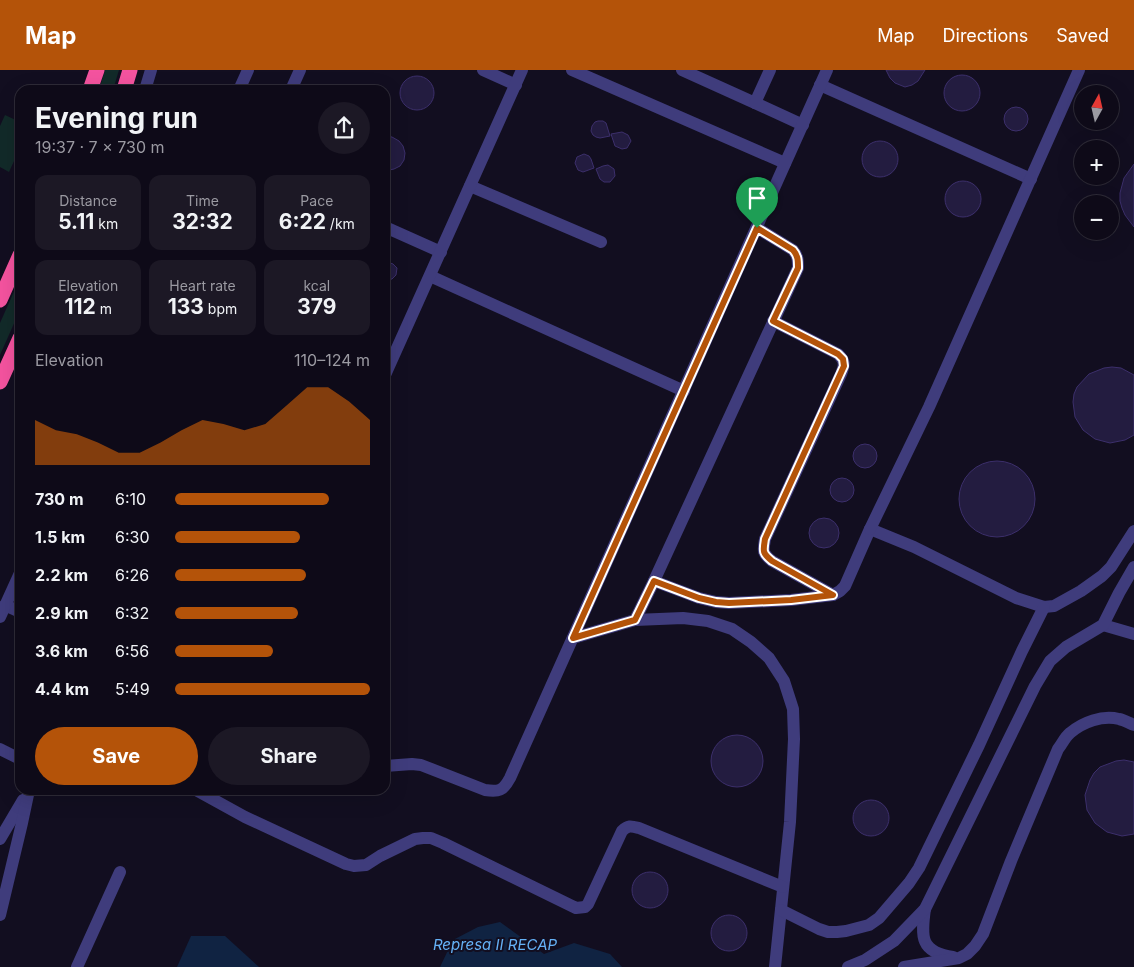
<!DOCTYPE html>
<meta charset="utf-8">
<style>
:root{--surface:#0e0a18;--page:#1c1825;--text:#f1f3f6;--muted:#9b9aa2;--line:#2e2b37;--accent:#b45309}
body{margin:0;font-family:Inter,sans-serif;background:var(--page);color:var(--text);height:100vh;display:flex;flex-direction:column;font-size:19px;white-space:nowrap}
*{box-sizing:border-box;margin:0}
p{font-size:16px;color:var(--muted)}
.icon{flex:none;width:28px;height:28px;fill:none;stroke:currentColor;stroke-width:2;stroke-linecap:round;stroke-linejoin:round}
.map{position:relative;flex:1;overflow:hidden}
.drawer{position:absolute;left:15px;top:15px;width:375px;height:710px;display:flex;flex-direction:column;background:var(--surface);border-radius:15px;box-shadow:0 5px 20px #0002,0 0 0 1px var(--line)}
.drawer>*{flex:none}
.needle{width:32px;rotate:8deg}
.tools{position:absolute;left:1074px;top:15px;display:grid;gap:10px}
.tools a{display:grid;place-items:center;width:45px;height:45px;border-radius:50%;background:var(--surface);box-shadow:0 5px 20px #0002,0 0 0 1px var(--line);font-size:25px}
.pin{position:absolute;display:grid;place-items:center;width:42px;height:42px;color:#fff;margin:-51px -21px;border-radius:50% 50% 50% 0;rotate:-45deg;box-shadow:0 0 5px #0007}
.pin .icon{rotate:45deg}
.round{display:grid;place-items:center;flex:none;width:52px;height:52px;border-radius:26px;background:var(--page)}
.overview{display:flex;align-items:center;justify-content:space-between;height:85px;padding:0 20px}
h1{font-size:28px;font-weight:700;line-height:38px}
.figures{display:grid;grid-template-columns:repeat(3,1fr);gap:8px;height:85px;padding:5px 20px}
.figures div{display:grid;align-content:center;border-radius:12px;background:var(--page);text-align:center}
.figures b{font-size:21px;font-weight:700}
.figures small{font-size:14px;font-weight:400}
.figures p{font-size:14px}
.chart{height:140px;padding:10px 20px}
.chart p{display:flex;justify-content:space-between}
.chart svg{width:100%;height:90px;margin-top:5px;fill:var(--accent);opacity:.7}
.primary-button{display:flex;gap:10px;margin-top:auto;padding:10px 20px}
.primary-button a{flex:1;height:58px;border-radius:30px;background:var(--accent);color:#fff;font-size:20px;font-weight:700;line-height:58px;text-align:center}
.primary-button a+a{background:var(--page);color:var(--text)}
ul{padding:0 20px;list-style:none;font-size:16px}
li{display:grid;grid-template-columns:80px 60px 1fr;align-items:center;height:38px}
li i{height:12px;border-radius:6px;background:var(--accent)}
header{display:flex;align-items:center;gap:30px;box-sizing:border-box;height:70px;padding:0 25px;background:var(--accent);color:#fff}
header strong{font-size:24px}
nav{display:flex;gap:28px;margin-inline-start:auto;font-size:18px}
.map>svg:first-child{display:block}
</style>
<header>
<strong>Map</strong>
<nav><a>Map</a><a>Directions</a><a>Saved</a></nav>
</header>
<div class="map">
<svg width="1134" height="897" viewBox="0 0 1134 897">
<rect width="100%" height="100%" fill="#120e20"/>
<g fill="#122a29">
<polygon points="105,0 119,0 113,20 99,20"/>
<polygon points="5,45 20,52 20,78 9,102 0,97 0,56"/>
<polygon points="20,208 20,240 0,285 0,253"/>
</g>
<g fill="#102342">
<polygon points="500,852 544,884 574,873 610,884 622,897 440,897 453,870 478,857"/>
<polygon points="191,866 225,866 259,897 177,897"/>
</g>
<g fill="#231c40" stroke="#3c2f6b">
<polygon points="886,0 925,0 918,11 912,15 905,17 895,13 890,8"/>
<circle cx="962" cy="23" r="18"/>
<circle cx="417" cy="23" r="17"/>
<circle cx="1016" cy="49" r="12"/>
<polygon points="598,51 603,51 606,53 610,66 600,68 596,67 593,65 591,61 592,56 595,52"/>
<polygon points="622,62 628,65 631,71 627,78 622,79 615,76 611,64"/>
<polygon points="385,66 392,67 399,71 403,76 405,83 404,90 400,96 394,99 385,101"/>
<circle cx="880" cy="89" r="18"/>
<polygon points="584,84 589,86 591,89 594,98 583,102 578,100 575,93 577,87"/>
<polygon points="1134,94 1134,157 1125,145 1122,138 1120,131 1120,123 1124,108"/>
<polygon points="608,95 614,99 615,106 610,112 604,112 600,109 596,99 603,96"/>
<circle cx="963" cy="129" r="18"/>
<polygon points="385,191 393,194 397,198 396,205 392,209 385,210"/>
<polygon points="1112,297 1121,298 1134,305 1134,365 1125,370 1110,373 1095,369 1083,360 1075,347 1073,332 1074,324 1077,317 1089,304 1104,298"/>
<circle cx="865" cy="386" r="12"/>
<circle cx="997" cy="429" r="38"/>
<circle cx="842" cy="420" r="12"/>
<circle cx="824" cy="463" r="15"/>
<circle cx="737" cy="691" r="26"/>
<polygon points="1124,690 1134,692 1134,764 1122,766 1107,762 1095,753 1087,740 1085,725 1090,710 1094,703 1100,697 1116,691"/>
<circle cx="871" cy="748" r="18"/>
<circle cx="650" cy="820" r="18"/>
<circle cx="729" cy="863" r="18"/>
</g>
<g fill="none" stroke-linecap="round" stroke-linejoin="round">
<g stroke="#3f3c7c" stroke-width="12">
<polyline points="483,0 516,15"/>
<polyline points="572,0 785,93"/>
<polyline points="682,0 755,33"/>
<polyline points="770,0 755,33 803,55"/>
<polyline points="820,15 1031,109"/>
<polyline points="145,20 151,0"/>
<polyline points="239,20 248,0"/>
<polyline points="291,20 300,0"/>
<polyline points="470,116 601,172"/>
<polyline points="385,157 441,182"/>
<path d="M 757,158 L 793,180 C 798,186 798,190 798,198 L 654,511 L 699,528 L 716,532 L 729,533 L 791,530 L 833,525 L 840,521 L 845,516 L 870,459 L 914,477 L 1016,528 L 1044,537 L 1054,536 L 1081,521 L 1102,506 L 1111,497 L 1134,461"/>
<polyline points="430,206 684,321"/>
<path d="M 773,251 L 838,284 C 845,291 845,294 841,304 L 765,469 C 763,481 762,483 772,491 L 833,525"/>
<polyline points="385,305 522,0"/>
<polyline points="870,459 929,337 1079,0"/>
<polyline points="5,535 20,542"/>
<polyline points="0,547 20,503"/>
<polyline points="635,550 683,548 708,551 732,559 751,572 769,588 784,611 793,639 794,669 790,752 775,897"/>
<polyline points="1103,555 1134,564"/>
<polyline points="573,568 635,550 654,511"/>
<polyline points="0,679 20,689"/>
<path d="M 385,696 L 412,694 L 421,695 L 485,720 C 499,722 503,721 510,708 L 827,0"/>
<path d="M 196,720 L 245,747 L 346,794 L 354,796 L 366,795 L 380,786 L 415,769 L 423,768 L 431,768 L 443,773 L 576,838 L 585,837 L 588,834 L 622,761 C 628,755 631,756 639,758 L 783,817"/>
<polyline points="0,769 23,730"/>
<path d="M 925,839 C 921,867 920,882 953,887"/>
<polyline points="781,840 819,859 828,862 837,862 846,861 869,855 879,848 909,813 919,798 979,675 1022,581 1044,537"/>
<polyline points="0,845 22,753 29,720"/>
<polyline points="77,897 120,802"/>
<polyline points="848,897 865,890 894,871 925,839 1035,616 1050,591 1066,577 1103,555 1119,523 1134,497"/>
<path d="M 904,897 L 959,888 L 967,884 L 975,876 L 983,864 L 1011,791 L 1058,679 C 1062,674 1065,667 1070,663 C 1083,652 1102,645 1119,649 C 1124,650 1129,653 1134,655"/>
</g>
<g stroke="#f4539f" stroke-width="15">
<polyline points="90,20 97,0"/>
<polyline points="124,20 130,0"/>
<polyline points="0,230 20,185"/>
<polyline points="0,312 20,268"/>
</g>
</g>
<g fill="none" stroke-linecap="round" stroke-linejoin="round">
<g stroke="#fff" stroke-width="10">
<path id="route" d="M 757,158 L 793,180 C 798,186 798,190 798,198 L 773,251 L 838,284 L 843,289 L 844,296 L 765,469 C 763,481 762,483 772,491 L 833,525 L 791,530 L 729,533 L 716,532 L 699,528 L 654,511 L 635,550 L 573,568 Z"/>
</g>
<use href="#route" stroke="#b45309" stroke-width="6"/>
</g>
<g text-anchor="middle" stroke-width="4" stroke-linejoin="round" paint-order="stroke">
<g font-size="15" font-style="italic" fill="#65b1f6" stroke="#120e20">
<text x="495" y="880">Represa II RECAP</text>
</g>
</g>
</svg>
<div class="tools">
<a><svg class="needle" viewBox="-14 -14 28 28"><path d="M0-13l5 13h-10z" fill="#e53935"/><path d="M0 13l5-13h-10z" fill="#9b9aa2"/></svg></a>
<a>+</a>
<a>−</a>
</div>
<div class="pin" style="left:757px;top:158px;background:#1e9e55"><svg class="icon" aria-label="arrive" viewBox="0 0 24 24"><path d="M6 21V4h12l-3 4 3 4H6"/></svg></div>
<section class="drawer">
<div class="overview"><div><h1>Evening run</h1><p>19:37 · 7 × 730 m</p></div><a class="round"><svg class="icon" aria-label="share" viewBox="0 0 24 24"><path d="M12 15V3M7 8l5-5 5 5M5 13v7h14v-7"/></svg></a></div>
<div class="figures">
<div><p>Distance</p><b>5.11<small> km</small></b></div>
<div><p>Time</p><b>32:32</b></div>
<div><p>Pace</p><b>6:22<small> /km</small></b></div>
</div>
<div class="figures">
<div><p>Elevation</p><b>112<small> m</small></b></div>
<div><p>Heart rate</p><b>133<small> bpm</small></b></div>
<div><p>kcal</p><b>379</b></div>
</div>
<div class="chart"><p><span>Elevation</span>110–124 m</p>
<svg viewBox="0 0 160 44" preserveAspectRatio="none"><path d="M0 44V22L10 27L20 29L30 33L40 38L50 38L60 33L70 27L80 22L90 24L100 27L110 24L120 15L130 6L140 6L150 13L160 22V44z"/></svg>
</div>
<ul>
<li><b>730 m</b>6:10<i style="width:79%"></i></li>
<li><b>1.5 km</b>6:30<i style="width:64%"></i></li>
<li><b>2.2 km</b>6:26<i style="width:67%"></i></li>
<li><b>2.9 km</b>6:32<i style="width:63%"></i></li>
<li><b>3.6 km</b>6:56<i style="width:50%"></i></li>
<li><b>4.4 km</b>5:49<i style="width:100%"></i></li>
</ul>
<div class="primary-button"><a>Save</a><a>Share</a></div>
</section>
</div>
